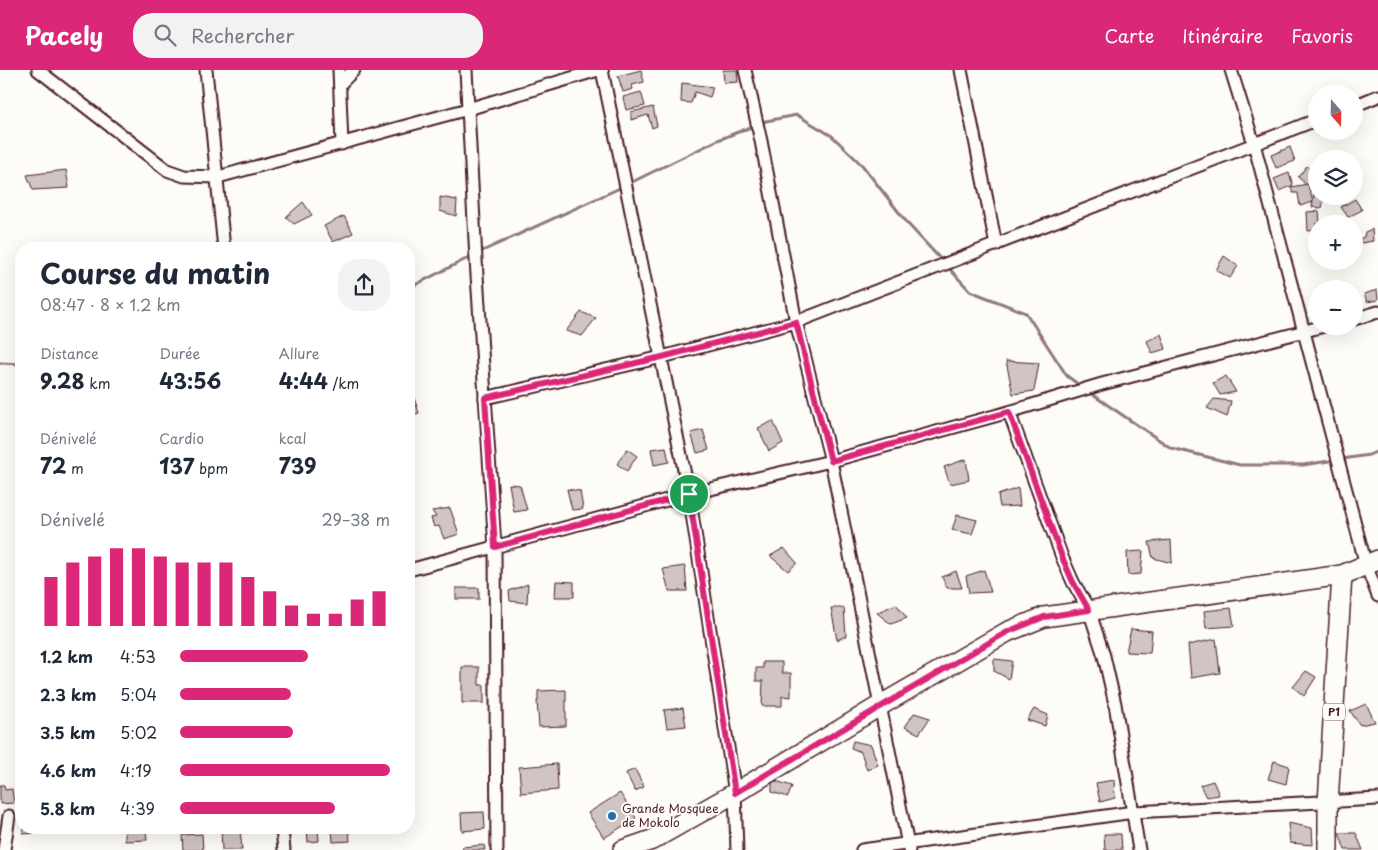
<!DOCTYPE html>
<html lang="fr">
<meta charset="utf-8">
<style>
:root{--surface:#fff;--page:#f2f2f3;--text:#1f2937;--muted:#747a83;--accent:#db2777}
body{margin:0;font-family:"Playpen Sans",sans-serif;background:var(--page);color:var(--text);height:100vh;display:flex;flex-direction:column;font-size:19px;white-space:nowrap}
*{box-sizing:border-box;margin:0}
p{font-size:16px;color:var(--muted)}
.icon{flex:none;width:28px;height:28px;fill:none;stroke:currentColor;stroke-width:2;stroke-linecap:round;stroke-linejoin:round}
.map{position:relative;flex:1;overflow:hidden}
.drawer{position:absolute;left:15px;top:172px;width:400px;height:592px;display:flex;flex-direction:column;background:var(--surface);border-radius:20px;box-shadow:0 5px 20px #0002}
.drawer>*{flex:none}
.needle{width:32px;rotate:160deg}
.tools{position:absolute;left:1308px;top:15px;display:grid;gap:10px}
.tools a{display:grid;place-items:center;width:55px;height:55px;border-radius:50%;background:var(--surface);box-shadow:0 5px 20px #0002;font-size:25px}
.pin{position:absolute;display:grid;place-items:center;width:42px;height:42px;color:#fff;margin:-21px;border:2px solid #fff;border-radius:50%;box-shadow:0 1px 5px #0007}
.round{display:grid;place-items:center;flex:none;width:52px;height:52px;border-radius:20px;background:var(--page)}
.overview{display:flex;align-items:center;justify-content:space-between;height:85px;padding:0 25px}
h1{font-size:28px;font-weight:700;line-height:38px}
.stats{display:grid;grid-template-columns:repeat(3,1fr);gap:8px;height:85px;padding:5px 25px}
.stats div{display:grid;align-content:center}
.stats b{font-size:21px;font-weight:700}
.stats small{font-size:14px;font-weight:400}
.stats p{font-size:14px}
.chart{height:140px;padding:10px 25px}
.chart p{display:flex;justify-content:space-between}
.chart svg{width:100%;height:90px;margin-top:5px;stroke:var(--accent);stroke-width:6}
ul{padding:0 25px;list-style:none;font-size:16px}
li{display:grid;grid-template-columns:80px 60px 1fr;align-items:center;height:38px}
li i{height:12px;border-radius:6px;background:var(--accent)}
header{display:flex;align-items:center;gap:30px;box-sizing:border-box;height:70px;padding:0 25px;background:var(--accent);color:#fff}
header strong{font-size:24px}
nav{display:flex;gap:28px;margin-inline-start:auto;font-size:18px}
.search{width:350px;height:45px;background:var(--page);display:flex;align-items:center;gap:12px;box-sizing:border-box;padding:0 18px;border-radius:20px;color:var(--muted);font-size:19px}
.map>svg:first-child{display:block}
</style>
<header>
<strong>Pacely</strong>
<div class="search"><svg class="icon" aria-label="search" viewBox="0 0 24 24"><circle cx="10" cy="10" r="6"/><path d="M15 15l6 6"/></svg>Rechercher</div>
<nav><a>Carte</a><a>Itinéraire</a><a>Favoris</a></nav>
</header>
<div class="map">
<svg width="1378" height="780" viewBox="0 0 1378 780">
<rect width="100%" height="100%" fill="#fdfcf7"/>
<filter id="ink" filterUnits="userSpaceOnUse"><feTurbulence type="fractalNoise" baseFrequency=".02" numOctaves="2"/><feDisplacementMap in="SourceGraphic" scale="10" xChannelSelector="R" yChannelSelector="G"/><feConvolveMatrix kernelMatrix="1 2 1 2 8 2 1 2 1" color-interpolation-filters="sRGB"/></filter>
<g filter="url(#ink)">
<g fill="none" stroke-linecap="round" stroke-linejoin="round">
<g stroke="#91777b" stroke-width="3">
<polyline points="628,114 718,70 766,51 797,45 832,66 862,95 908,154 970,221 1026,243 1067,306 1082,317"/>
<polyline points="478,183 622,117"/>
<polyline points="409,218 472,186"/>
<polyline points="0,293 21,294"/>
<polyline points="1087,321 1171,378 1240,395 1303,395 1369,385 1378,381"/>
</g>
</g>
<g fill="#d0c5c4" stroke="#4a1f2b">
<polygon points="641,0 644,12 632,15 633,19 623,22 618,6"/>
<polygon points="723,0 737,0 738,12 724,13"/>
<polygon points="682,13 713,17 710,27 695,22 691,33 681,32"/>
<polygon points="641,22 645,36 626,40 623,27"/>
<polygon points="653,37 657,56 652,58 648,45 631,50 631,42"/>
<polygon points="1290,77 1295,91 1276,98 1271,85"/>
<polygon points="1307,96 1316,104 1316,113 1311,119 1298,107"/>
<polygon points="66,100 69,118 33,120 27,105"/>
<polygon points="1289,103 1293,115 1279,121 1274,109"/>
<polygon points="1308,114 1313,132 1300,136 1298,123 1293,123 1291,117"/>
<polygon points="1314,124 1316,124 1316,126 1324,126 1322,138 1312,137"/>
<polygon points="440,127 457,130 456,146 440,141"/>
<polygon points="1355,129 1362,140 1348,147 1341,137"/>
<polygon points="303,132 312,145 294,154 286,147"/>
<polygon points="1319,141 1320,154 1316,154 1316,160 1308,161 1307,142"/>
<polygon points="344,146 353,163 333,172 324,156"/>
<polygon points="1372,159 1373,171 1361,173 1359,169 1364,167 1365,162"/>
<polygon points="1224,186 1238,196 1230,208 1216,200"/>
<polygon points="1377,220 1378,230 1367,232 1364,224"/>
<polygon points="581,242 596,248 582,266 566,261"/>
<polygon points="1161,264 1166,279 1152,283 1147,271"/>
<polygon points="1006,291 1039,293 1034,321 1013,324"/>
<polygon points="1226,306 1236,322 1220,325 1213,313"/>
<polygon points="414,328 419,343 409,346 409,329"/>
<polygon points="1214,329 1231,331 1227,347 1207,338"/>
<polygon points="773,351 783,373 769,381 758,358"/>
<polygon points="703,360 709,380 697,383 691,363"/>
<polygon points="666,377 669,392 654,395 651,379"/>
<polygon points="627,379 637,386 627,401 617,394"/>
<polygon points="966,389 969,410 950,414 944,397"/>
<polygon points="509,414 520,415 527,440 514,442"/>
<polygon points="1018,418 1020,436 1000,437 998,425"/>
<polygon points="567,419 580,421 583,439 572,440"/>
<polygon points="450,438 459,464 444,469 439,456 434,457 431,448 436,447 432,441"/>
<polygon points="957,445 977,450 972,464 952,460"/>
<polygon points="1171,470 1172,493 1153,488 1149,472"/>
<polygon points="784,478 797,493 788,501 770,486"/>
<polygon points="1143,481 1141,504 1128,505 1127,482"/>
<polygon points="685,496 687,521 669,521 663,499"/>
<polygon points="984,500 991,522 969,523 966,506"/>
<polygon points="956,501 962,518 947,518 942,507"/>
<polygon points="556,511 574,512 574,527 555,527"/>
<polygon points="528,514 527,533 510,531 509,521"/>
<rect x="456" y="518" width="23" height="11"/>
<polygon points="896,534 907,548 891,554 877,543"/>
<polygon points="831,538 844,538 846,566 837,570"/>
<polygon points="1231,538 1234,556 1206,558 1204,541"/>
<polygon points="1131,559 1152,561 1150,583 1126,582"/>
<polygon points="1216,569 1220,603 1191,608 1188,575"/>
<polygon points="994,589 1012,591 1009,609 994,601"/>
<polygon points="763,592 782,592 782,603 791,603 791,627 782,626 782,636 762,636 763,611 756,611 756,598 763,598"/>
<polygon points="462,597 479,597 479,615 484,615 484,633 462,633"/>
<polygon points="1306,601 1316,607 1304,626 1293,617"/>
<polygon points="566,620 566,656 539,657 537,631 538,631 538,621"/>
<polygon points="1366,634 1375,652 1360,655 1350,641"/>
<polygon points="683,638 686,656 667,658 664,640"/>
<polygon points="1034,639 1048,645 1045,656 1027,650"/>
<polygon points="914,643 930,648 919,664 905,657"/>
<polygon points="853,671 871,675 878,695 867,700 861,682 851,678"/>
<polygon points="1274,691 1289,696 1286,714 1268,709"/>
<polygon points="557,694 558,720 521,723 519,697"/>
<polygon points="635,699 644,717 635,721 626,703"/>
<polygon points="772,710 792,716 788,727 772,722"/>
<polygon points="1114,710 1115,728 1100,732 1096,713"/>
<polygon points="1213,711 1219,725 1206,727 1200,715"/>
<polygon points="0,715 4,715 5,720 12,719 14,733 0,734"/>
<polygon points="620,723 636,748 604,768 588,743"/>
<polygon points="484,742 485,759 462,761 461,743"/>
<polygon points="1288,753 1312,758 1313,775 1290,773"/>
<polygon points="23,759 38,759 38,763 23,764"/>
<polygon points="125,759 146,759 147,770 125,771"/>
<polygon points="221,759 240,759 242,780 222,780"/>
<polygon points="307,759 318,759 319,771 308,772"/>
<polygon points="332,759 343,759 343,762 349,761 350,771 333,772"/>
<polygon points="1339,763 1356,763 1363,780 1345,780"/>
<polygon points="202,764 203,780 183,780 182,765"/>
<polygon points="1104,764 1121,764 1122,780 1105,780"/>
<polygon points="484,775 485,780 463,780 462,777"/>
</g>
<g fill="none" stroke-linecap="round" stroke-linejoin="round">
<g stroke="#4a1f2b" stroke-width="15">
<g id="minor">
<polyline points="38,0 167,100 184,106 218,107 468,39 598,0"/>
<polyline points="206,0 224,179"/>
<polyline points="339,0 342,74"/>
<polyline points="466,0 476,190 495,477 497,780"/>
<polyline points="602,0 689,424 735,723 737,780"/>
<polyline points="745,0 761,71 796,252 831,391 909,780"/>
<polyline points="961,0 996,175"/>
<polyline points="1231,0 1254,74 1366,495 1378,526"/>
<polyline points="340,14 354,0"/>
<polyline points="1354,36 1378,26"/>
<polyline points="1354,249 1378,242"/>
<polyline points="485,328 662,287 796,252 1316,50"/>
<polyline points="1009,342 1062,487 1073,512 1089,540 1104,586 1115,634 1139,780"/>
<polyline points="409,500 689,424 831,391 1009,342 1102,314 1324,256"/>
<polyline points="282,759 284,780"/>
<polyline points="4,780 9,746"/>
<polyline points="862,780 1134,742 1378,729"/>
</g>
</g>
<g stroke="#4a1f2b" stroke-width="22">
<g id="primary">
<polyline points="623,780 652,770 735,723 881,635 1007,562 1044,547 1342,505 1378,490"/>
<polyline points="1328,780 1328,733 1342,505"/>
</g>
</g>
<use href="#minor" stroke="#fdfcf7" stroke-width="11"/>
<use href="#primary" stroke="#fdfcf7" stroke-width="19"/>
</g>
</g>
<g fill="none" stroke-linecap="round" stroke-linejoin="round" filter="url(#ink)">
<g stroke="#fff" stroke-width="10">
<polygon id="route" points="796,252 831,391 1009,342 1062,487 1073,512 1089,540 1044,547 1007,562 735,723 689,424 495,477 485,328 662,287"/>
</g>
<use href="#route" stroke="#db2777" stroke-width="6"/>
</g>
<circle fill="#1f6fb2" stroke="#fdfcf7" stroke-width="2" cx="612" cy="746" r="5"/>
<g text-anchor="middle" stroke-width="4" stroke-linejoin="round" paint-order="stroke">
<rect fill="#fdfcf7" stroke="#806168" stroke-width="1" x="1323" y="633.5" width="22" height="17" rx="4"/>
<g font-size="11" font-weight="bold" fill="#4a1f2b">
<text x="1334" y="646">P1</text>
</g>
<g font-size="12" fill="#4a1f2b" stroke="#fdfcf7" text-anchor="start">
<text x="622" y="743">Grande Mosquee<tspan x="622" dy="14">de Mokolo</tspan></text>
</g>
</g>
</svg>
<div class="tools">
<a><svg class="needle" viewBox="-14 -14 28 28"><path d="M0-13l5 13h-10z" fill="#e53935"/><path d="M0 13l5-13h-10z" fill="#747a83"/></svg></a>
<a><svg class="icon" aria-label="layers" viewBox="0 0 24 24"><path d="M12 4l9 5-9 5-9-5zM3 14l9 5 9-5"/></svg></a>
<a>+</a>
<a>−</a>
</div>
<div class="pin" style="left:689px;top:424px;background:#1e9e55"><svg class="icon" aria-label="arrive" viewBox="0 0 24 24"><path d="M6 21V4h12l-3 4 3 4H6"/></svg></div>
<section class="drawer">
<div class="overview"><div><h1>Course du matin</h1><p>08:47 · 8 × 1.2 km</p></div><a class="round"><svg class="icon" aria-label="share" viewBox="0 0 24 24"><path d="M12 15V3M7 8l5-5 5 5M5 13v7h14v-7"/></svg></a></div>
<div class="stats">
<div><p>Distance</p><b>9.28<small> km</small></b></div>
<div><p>Durée</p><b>43:56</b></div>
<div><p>Allure</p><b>4:44<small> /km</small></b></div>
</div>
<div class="stats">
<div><p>Dénivelé</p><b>72<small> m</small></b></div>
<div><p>Cardio</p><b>137<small> bpm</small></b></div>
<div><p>kcal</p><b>739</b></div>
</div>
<div class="chart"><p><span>Dénivelé</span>29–38 m</p>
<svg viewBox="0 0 160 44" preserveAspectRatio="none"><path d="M5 44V20M15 44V13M25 44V10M35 44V6M45 44V6M55 44V10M65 44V13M75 44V13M85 44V13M95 44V20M105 44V27M115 44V34M125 44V38M135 44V38M145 44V31M155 44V27"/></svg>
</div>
<ul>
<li><b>1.2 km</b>4:53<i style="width:61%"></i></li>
<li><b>2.3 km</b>5:04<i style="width:53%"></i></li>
<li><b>3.5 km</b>5:02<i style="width:54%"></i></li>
<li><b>4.6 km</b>4:19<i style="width:100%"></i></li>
<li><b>5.8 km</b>4:39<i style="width:74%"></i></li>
</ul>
</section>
</div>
